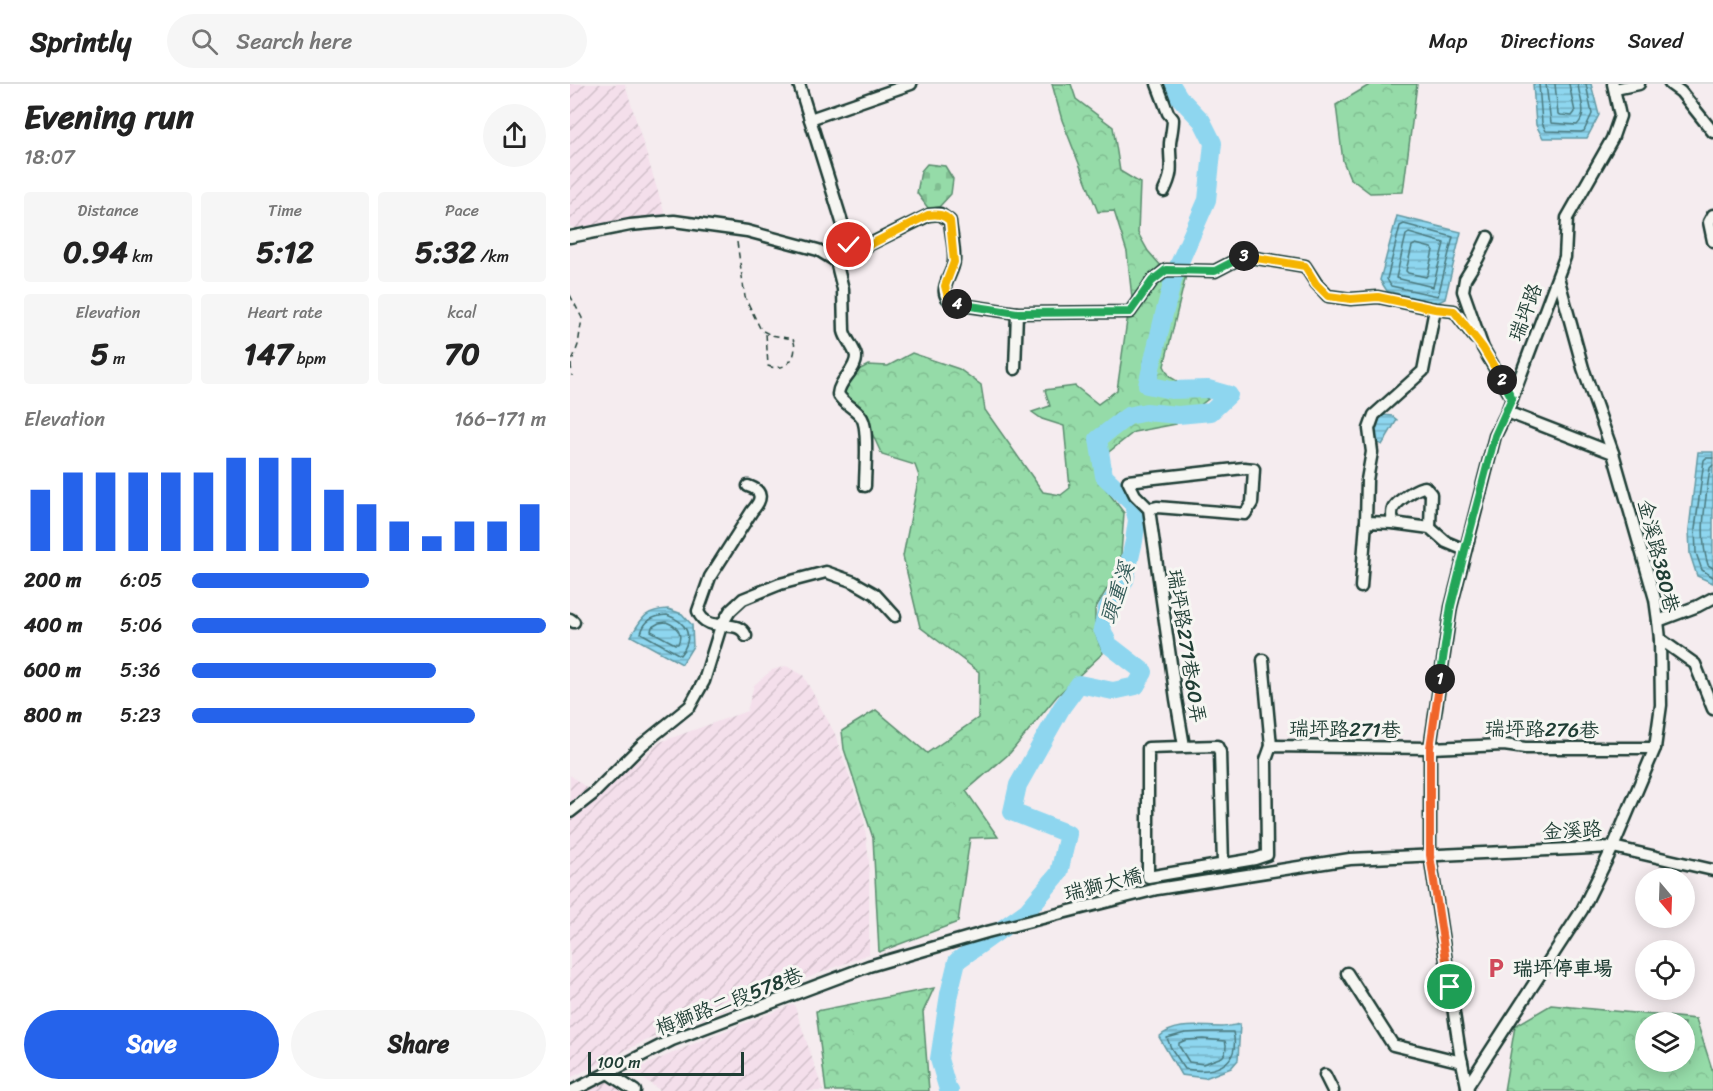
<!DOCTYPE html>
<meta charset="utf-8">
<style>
:root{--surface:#fff;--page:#f6f6f6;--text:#222;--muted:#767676;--line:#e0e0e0;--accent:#2563eb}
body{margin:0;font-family:Sriracha,"LXGW WenKai TC",sans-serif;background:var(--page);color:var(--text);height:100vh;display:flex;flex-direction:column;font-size:22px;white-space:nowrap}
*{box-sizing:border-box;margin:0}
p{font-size:20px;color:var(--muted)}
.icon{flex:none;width:33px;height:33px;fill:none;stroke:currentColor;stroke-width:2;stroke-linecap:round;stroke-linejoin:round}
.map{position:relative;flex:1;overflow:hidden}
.sheet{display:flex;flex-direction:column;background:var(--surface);width:570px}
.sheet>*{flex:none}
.needle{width:39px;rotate:161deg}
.tools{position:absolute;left:1065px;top:784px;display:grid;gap:12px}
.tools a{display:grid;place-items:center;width:60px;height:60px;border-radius:50%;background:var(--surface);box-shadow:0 3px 15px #0003;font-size:30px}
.scale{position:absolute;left:18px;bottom:15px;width:156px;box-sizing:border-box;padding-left:6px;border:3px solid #1f3d34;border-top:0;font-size:16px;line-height:21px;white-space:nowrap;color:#1f3d34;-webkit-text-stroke:4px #f6f6f2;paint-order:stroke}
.pin{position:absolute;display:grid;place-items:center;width:51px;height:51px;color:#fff;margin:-26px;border:3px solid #fff;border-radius:50%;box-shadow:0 2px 6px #0007}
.km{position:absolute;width:30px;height:30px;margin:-15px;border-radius:50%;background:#222;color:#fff;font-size:16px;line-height:30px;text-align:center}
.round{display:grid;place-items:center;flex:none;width:63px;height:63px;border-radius:32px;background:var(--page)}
.head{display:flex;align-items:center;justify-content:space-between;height:102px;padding:0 24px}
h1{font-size:33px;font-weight:700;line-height:45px}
.figures{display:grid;grid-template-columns:repeat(3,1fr);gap:9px;height:102px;padding:6px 24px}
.figures div{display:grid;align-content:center;border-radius:6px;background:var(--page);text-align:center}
.figures b{font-size:30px;font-weight:700}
.figures small{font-size:16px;font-weight:400}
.figures p{font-size:16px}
.chart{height:168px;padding:12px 24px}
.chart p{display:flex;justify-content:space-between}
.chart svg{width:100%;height:108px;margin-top:6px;stroke:var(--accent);stroke-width:6}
.cta{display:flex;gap:12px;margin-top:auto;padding:12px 24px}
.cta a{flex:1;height:69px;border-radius:36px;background:var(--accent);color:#fff;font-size:24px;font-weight:700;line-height:69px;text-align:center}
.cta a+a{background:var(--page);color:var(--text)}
ul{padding:0 24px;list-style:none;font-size:20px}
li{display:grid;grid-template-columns:96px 72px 1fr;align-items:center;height:45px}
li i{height:15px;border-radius:8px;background:var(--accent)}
header{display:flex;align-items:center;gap:36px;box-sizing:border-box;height:84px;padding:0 30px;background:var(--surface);border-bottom:2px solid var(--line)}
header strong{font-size:28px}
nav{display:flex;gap:33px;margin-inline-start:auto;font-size:21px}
.search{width:420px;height:54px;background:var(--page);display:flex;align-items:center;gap:15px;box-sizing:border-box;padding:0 21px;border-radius:33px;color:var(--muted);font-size:22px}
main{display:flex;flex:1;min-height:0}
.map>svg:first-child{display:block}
</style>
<header>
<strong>Sprintly</strong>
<div class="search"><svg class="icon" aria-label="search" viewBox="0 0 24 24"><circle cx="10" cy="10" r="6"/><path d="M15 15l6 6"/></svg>Search here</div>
<nav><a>Map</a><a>Directions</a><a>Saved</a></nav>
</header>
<main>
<section class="sheet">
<div class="head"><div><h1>Evening run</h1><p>18:07</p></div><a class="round"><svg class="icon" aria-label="share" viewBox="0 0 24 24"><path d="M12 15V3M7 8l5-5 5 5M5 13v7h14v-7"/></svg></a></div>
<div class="figures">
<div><p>Distance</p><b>0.94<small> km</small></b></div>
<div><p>Time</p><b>5:12</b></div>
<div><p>Pace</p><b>5:32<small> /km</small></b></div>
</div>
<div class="figures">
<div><p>Elevation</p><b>5<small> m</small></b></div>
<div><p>Heart rate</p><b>147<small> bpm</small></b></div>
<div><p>kcal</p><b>70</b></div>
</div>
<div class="chart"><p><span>Elevation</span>166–171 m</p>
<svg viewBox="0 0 160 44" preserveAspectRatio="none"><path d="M5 44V19M15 44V12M25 44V12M35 44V12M45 44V12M55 44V12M65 44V6M75 44V6M85 44V6M95 44V19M105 44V25M115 44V32M125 44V38M135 44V32M145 44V32M155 44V25"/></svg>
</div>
<ul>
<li><b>200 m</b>6:05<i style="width:50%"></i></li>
<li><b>400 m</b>5:06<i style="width:100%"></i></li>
<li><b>600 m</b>5:36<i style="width:69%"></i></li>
<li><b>800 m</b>5:23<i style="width:80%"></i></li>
</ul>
<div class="cta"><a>Save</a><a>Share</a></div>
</section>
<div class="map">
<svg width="1143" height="1007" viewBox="0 0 1143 1007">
<defs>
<pattern id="industrial-furrows" width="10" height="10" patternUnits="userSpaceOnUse" patternTransform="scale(1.5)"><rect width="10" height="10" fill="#f4dfeb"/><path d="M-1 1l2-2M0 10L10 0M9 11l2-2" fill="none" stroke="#d1c0ca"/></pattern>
<pattern id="forest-crowns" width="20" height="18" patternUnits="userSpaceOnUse" patternTransform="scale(1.5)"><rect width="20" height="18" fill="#95dba8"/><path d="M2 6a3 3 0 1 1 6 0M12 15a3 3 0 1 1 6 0" fill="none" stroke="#80bd91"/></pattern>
<pattern id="cemetery-stones" width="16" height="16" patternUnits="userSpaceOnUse" patternTransform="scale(1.5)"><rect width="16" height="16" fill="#95dba8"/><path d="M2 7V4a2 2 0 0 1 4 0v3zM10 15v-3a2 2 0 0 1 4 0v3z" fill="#80bd91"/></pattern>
<pattern id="water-rules" width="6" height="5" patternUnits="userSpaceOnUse" patternTransform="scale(1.5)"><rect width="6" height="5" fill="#8ed6ef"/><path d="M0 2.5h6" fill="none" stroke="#73afc2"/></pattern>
</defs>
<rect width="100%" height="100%" fill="#f5ecef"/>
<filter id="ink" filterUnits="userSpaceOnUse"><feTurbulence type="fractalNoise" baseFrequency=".0167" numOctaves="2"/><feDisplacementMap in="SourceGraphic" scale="12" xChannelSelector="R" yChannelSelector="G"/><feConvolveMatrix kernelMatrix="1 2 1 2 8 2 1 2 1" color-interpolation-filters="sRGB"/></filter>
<g filter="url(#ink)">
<g fill="url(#industrial-furrows)">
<polygon points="0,0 55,0 95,131 5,145 0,142"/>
<polygon points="216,582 233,591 265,650 294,736 299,777 299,870 75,957 0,994 0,734 90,658 177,627 184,601 202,586"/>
<polygon points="0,691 18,705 0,718"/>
<polygon points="224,920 253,1007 91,1007 62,987 139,953"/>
<polygon points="36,997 52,1007 17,1007"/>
</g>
<g fill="url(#forest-crowns)" stroke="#5a8c6e" stroke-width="1.5" fill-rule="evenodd">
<polygon points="482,0 501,0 506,15 543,43 550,87 570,99 568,149 578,167 592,183 562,214 557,168 544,127 528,128 492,36"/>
<polygon points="801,0 847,0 833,108 800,109 780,94 773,77 766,21"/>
<polygon points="617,187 594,282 600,293 638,315 606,340 564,348 525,379 531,399 554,429 550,483 525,525 525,549 533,569 487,612 440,669 396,707 428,753 400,754 388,838 309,868 303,754 274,665 272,647 306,626 357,669 408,634 409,588 350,543 333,472 349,392 345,381 312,371 295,334 274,315 273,308 281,290 298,281 318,282 342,269 389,285 411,301 415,326 473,408 491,411 500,404 494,342 472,335 462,328 480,322 475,306 505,302 528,320 547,306 558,230 591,196"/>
<polygon points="364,904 353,928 359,1007 256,1007 246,927"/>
<path d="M 981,921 L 1126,935 L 1143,988 L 1143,1007 L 934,1007 L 945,942 ZM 1076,939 L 1114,939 L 1114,978 L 1076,978 Z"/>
</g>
<polygon fill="url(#cemetery-stones)" stroke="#5a8c6e" stroke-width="1.5" points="357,80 375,82 383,95 381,110 369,123 358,124 347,109 351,87"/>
<g fill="url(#water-rules)" stroke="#6299a4" stroke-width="1.5">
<polygon points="963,0 1021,0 1029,31 1017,54 973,54 966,41"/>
<polygon points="827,132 891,148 875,215 867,219 817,207 810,196"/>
<polygon points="813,331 822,332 827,336 812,361 803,356 802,352 810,334"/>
<polygon points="1128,368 1143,368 1143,499 1127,492 1120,470 1119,445"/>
<path d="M 98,525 L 112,530 L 122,541 L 123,562 L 112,580 L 61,552 C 72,534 75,526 98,525 Z"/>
<path d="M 670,940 L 668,976 L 661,984 L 635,994 L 611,991 L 589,953 C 605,938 630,943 651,943 C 657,943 664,941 670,940 Z"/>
</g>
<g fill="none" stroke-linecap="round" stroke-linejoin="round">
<g stroke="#4b7a7f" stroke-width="1.5">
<polyline points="969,0 972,39 976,47 1011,48 1014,47 1022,30 1016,0"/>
<path d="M 976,0 L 981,39 L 1007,41 C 1019,29 1009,15 1008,0"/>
<polyline points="985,0 988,30 991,31 1002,32 1005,28 999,0"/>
<polygon points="834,140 883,153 868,212 821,202 817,195 830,142"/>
<polygon points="839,149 874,159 863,203 826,194 836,151"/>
<polygon points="846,160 861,164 863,166 858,190 856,193 838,189 836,187 842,162"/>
<polyline points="1143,374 1136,374 1134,376 1125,445 1126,469 1132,486 1143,493"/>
<path d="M 1143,381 L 1140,384 C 1136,416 1128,450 1138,481 L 1143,484"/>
<path d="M 97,531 C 117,538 125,553 110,571 L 71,549 C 75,536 83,532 97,531 Z"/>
<path d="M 96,538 C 107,542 113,549 108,560 L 105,560 L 81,547 L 82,543 L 89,539 Z"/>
<path d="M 634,948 L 663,948 C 671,982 643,990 615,985 L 601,964 L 597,954 L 615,949 Z"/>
<path d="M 633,955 L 655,957 C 657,961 656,970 652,973 L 633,980 L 619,978 L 609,962 L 609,959 L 616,956 Z"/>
</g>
<polyline stroke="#8ed6ef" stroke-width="18" points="380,1007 378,1006 369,975 379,910 387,877 457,827 489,789 498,750 442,728 448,701 492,623 509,600 543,607 566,602 574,588 539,561 532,545 537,524 555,496 564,457 567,436 563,420 534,392 528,355 558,332 576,328 608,331 641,328 659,311 638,305 601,306 577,301 594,230 605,189 637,116 643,59 632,37 609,13 601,0"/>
<g stroke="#1f3d34" stroke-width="15">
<g id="minor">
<polyline points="229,0 282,170"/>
<path d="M 587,0 L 598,29 L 603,35 C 603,43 601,51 600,59 C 599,80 605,85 594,107"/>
<polyline points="1100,0 1111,8 1143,48"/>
<polyline points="1045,5 1069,0"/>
<polyline points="240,35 341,0"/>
<polyline points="1143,131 1139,138 1143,157"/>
<path d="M 0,153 L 60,141 L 104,137 L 177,147 L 248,166 L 266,177 L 359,131 L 370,130 L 380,137 C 381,150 385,164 384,177 C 383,192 363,209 385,220 L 447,229 L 560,228 L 582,197 L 596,186 L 645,187 L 674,172 L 735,182 L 746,199 L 758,212 L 781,215 L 808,213 L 865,225 L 853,287 L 804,331 L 799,345 L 802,368 L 797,396 L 796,438"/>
<polyline points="918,153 908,174 895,195 893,207 913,264 942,314"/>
<path d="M 266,177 L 273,205 L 274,247 C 276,256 284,263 286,272 C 287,286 269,296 268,310 C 274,321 286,324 292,334 C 299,346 295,387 295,402"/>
<polyline points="988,193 1013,284 1043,369"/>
<polyline points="865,225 884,227 905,254"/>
<polyline points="445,285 447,229"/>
<polyline points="579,425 565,411 558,397 674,384 684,385 682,419 675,430 587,423 579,425 606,615 614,662"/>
<path d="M 823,439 C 822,434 821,427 824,423 C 829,416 847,403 855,403 L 861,410 L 860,444"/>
<polyline points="791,503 796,438 823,439 860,444 876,458 895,466"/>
<polyline points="0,535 4,538"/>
<polyline points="1088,537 1128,522 1143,514"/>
<path d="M 176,552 C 169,532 137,552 128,527 L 140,493 L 182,427 C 192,416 194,407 178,402"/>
<polyline points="1090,555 1125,580 1143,625"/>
<polyline points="693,576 701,662"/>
<polyline points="0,728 23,710 73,660 120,622 134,597 151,542 160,527 173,515 210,500 256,488 284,498 305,510 325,532"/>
<polyline points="653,780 650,668 647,662 578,664 578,793 685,775 697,771 696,676 701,662 860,664 934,661 955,664 1085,664"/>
<polyline points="777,889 823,961 892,978"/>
<polyline points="38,989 65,1007"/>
<polyline points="755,991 763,1007"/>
<polyline points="897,1003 1012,826 1043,763 1085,664 1091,621 1090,555 1088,537 1085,515 1043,369 937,328"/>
<polyline points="2,1007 102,956 299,882 417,848 587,805 780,775 1043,763 1143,786"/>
<polyline points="898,1007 890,969 860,771 860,664 881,523 925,352 937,328 995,173 997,134 1042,55 1050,32 1043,0"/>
</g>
</g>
<g stroke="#1f3d34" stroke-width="1.5" stroke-dasharray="6 4.5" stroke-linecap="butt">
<path d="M 167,158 L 175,213 L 191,246 L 201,251 L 223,255 C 230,272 216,289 198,282 L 196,249"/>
<polyline points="0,211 12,234 8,261 1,280 2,292"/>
</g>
<use href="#minor" stroke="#f6f6f2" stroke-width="10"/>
</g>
</g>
<g fill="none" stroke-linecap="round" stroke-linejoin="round" filter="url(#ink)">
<g stroke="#fff" stroke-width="12">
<polyline id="split-1" points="870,595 860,664 860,771 880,903"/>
</g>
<g stroke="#fff" stroke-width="12">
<polyline id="split-2" points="870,595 881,522 895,466 925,352 942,314 932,296"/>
</g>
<g stroke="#fff" stroke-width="12">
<polyline id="split-3" points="674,172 735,182 746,200 758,212 781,215 808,213 865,225 884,227 913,264 932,296"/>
</g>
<g stroke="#fff" stroke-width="12">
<polyline id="split-4" points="387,220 447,229 560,228 582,197 596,186 645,187 674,172"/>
</g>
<g stroke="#fff" stroke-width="12">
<path id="split-5" d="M 279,161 L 282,170 L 358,131 C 367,130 374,130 380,137 L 384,178 L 375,202 L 379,217 L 387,220"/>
</g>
<use href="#split-1" stroke="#f0652b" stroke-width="8"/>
<use href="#split-2" stroke="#22a559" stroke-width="8"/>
<use href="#split-3" stroke="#f5b400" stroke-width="8"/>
<use href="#split-4" stroke="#22a559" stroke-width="8"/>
<use href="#split-5" stroke="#f5b400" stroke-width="8"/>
</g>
<defs>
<g id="parking-bare" transform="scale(1.62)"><path d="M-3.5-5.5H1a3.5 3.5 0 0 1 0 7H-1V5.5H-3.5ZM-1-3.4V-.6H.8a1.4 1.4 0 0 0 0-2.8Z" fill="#d1495b" stroke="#f6f6f2" stroke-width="2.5" paint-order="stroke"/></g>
</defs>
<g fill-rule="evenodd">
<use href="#parking-bare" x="926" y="884"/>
</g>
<g text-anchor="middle" stroke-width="6" stroke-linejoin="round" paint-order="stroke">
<g font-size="20" fill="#1f3d34" stroke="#f6f6f2">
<text transform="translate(955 228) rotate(-69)" y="7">瑞坪路</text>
<text transform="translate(1089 472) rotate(76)" y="7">金溪路380巷</text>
<text transform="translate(617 562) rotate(81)" y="7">瑞坪路271巷60弄</text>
<text transform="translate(775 645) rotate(1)" y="7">瑞坪路271巷</text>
<text transform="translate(972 645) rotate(1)" y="7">瑞坪路276巷</text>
<text transform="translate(1002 746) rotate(-3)" y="7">金溪路</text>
<text transform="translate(533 800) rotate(-14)" y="7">瑞獅大橋</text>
<text transform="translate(159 917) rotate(-21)" y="7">梅獅路二段578巷</text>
</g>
<g font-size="20" font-weight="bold" fill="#1f3d34" stroke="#f6f6f2" text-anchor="start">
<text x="943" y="891">瑞坪停車場</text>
</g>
<g font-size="21" font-style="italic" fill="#355c59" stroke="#f6f6f2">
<text transform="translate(547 509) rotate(-71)" y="7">頭重溪</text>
</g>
</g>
</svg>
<div class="tools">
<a><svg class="needle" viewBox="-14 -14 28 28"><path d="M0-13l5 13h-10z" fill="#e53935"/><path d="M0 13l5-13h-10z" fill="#767676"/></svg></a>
<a><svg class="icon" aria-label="locate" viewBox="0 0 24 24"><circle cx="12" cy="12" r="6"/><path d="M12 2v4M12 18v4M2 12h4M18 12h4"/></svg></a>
<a><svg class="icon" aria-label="layers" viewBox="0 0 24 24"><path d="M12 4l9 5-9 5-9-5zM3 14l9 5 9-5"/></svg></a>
</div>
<div class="scale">100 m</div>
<div class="pin" style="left:880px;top:903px;background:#1e9e55"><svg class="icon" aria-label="arrive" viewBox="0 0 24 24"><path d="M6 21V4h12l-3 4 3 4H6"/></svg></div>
<div class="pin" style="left:279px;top:161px;background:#d93025"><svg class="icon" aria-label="check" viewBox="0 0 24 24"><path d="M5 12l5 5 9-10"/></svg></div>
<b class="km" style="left:870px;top:595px">1</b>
<b class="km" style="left:932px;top:296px">2</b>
<b class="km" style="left:674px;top:172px">3</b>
<b class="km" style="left:387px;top:220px">4</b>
</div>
</main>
